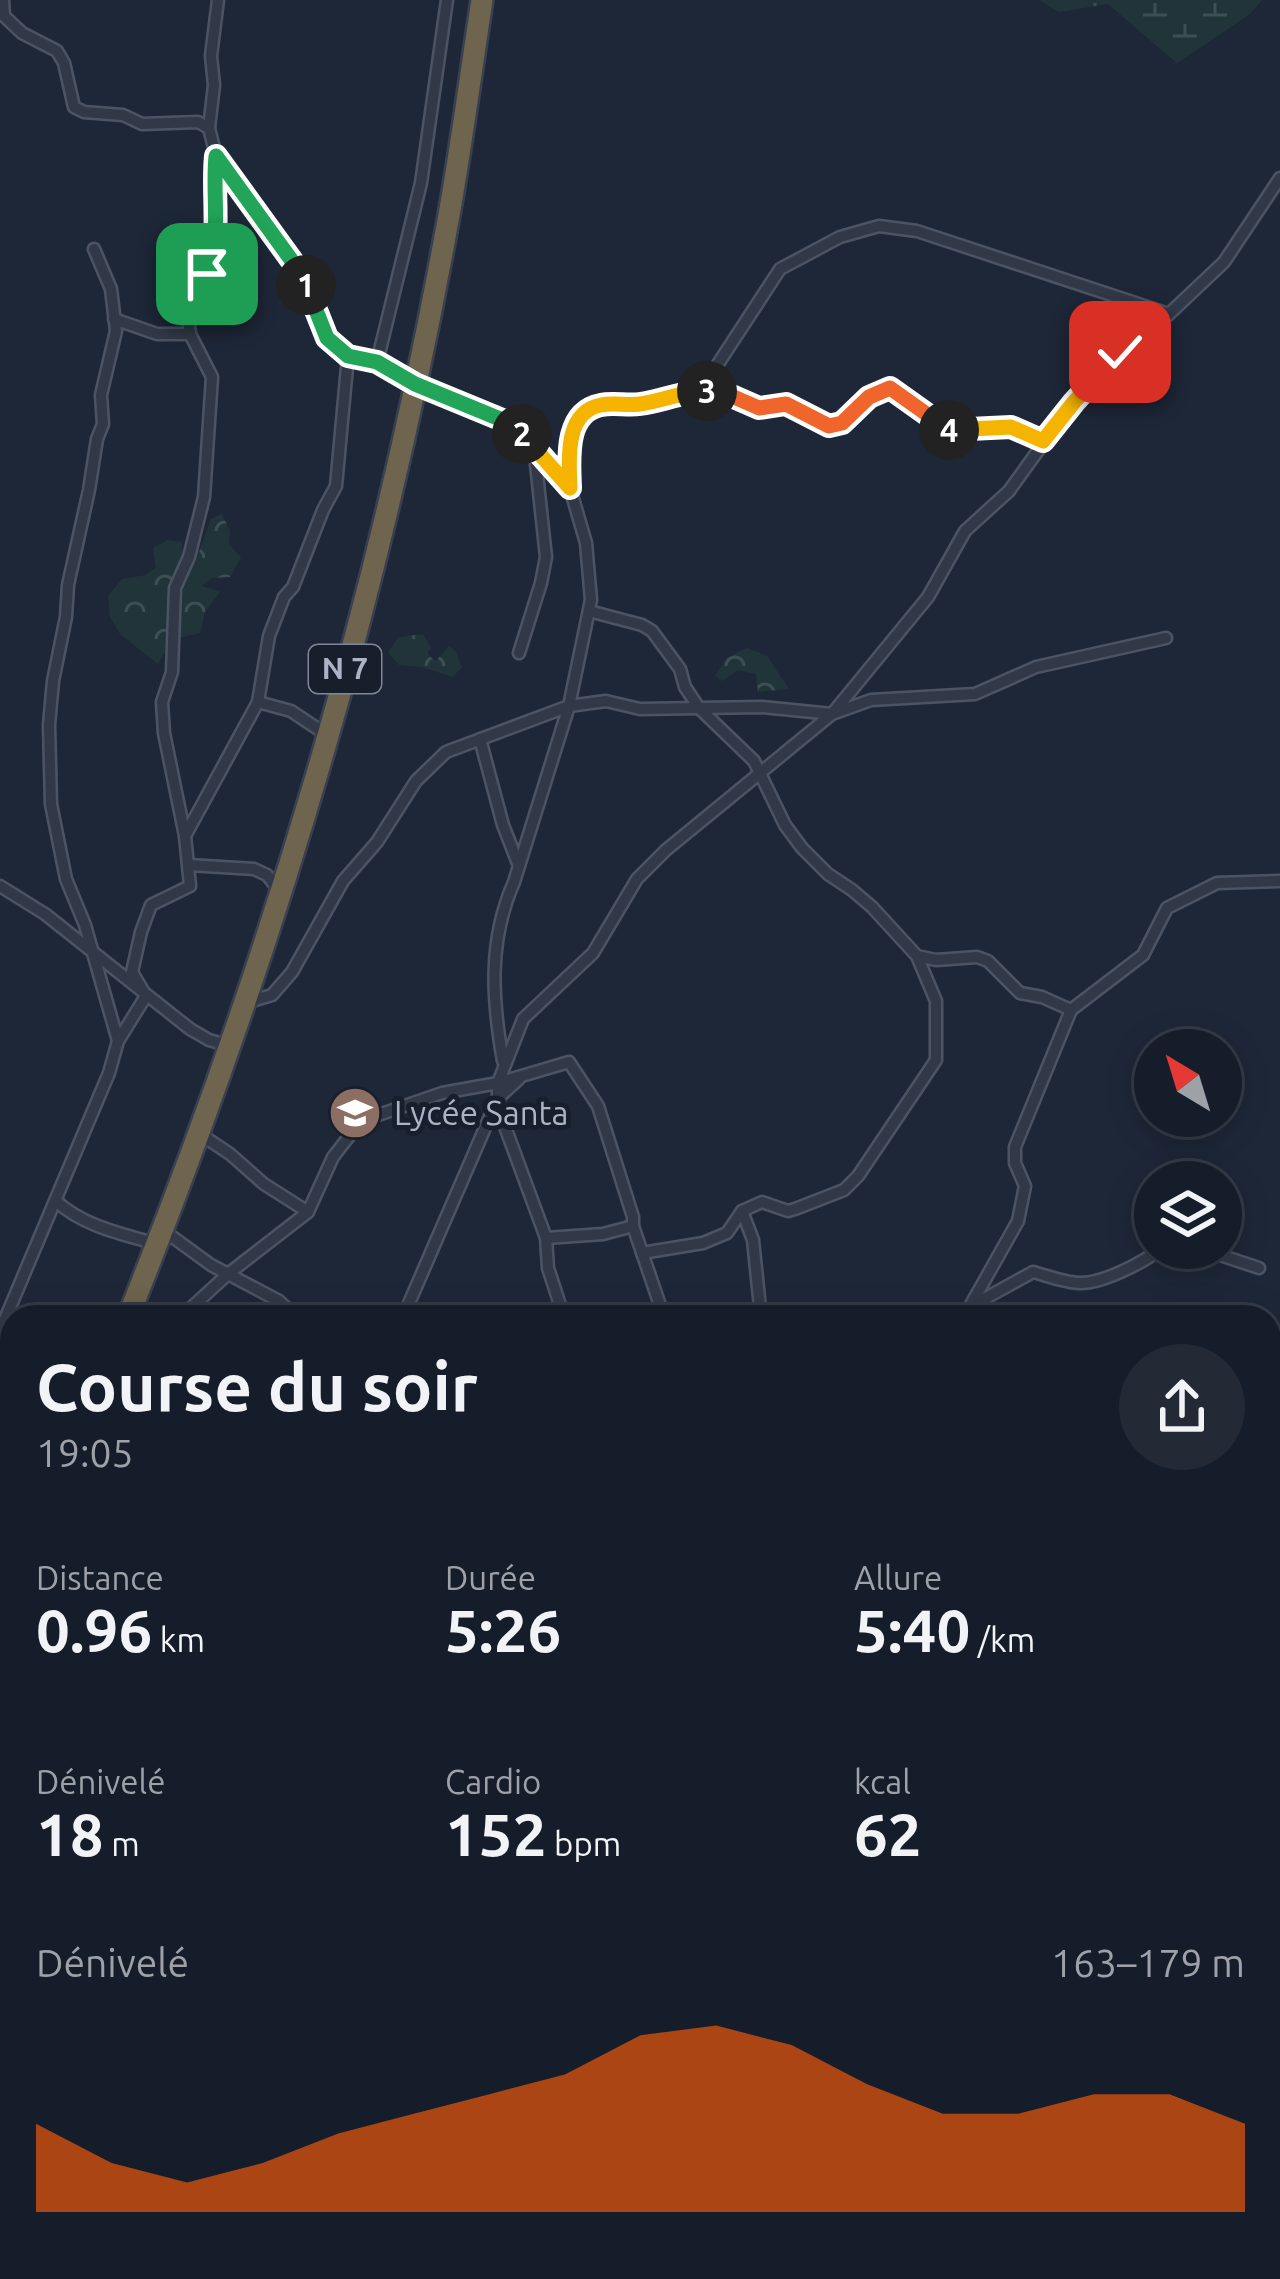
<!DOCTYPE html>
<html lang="fr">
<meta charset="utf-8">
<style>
:root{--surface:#161d2a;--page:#232a36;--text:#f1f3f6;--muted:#9ea2a8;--line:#353b47;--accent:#ea580c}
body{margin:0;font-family:Ubuntu,sans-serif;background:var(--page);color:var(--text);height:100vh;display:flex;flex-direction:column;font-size:45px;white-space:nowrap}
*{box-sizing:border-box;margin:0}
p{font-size:39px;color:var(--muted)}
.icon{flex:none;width:66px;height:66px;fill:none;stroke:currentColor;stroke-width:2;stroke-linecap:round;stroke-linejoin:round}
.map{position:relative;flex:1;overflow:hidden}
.drawer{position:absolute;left:0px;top:1305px;width:1281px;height:975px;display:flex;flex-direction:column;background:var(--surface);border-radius:36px 36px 0 0;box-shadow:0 6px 30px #0003,0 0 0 3px var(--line)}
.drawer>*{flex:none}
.needle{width:78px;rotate:322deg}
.controls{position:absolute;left:1134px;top:1029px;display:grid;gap:24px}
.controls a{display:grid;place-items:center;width:108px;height:108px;border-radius:50%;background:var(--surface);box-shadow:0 6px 30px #0003,0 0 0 3px var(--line);font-size:60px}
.pin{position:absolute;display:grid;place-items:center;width:102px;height:102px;color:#fff;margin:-51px;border-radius:24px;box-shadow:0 6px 18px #0006}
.km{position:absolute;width:60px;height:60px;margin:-30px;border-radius:50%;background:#222;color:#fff;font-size:33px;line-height:60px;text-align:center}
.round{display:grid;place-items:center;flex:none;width:126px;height:126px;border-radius:63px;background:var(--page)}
.head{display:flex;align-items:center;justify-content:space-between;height:204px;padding:0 36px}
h1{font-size:66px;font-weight:700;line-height:90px}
.metrics{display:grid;grid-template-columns:repeat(3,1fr);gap:18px;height:204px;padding:12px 36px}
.metrics div{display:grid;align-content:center}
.metrics b{font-size:60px;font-weight:700}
.metrics small{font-size:33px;font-weight:400}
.metrics p{font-size:33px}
.chart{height:336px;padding:24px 36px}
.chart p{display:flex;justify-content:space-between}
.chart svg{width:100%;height:216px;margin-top:12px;fill:var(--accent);opacity:.7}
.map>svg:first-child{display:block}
</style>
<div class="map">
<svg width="1280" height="2279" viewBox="0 0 1280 2279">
<defs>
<pattern id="forest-crowns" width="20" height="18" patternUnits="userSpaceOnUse" patternTransform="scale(3)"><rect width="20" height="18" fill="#203439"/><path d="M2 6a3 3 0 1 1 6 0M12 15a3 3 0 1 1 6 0" fill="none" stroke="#3e4f54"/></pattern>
<pattern id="wetland-marsh" width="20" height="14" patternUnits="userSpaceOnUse" patternTransform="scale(3)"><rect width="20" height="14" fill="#203439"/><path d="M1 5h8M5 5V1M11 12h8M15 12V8" fill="none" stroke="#3e4f54"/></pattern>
</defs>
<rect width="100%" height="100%" fill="#1e2738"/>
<g fill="url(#forest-crowns)">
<polygon points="222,514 230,531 229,544 241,558 230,577 211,578 202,586 220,592 205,612 200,633 173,639 158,664 120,634 110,617 108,596 122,579 146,575 156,567 153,548 168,540 182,542 182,565 195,563 211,519"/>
<polygon points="423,634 431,648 428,651 429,656 436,661 449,646 456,652 462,667 453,677 422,667 399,665 388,652 399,637"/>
<polygon points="747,648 767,656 789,689 758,692 756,674 738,670 722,681 715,676 727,658"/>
</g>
<polygon fill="url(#wetland-marsh)" points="1039,0 1262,0 1250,14 1177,63 1108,4 1059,12"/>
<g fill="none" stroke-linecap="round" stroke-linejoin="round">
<g stroke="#2f4161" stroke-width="3">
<polyline points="1269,1941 1280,1915"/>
<polyline points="925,2279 931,2268"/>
</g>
<g stroke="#4c5464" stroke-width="15">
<g id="street">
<polyline points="3,0 4,16 22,33 57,51 64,63 74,107 84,112 123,115 142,124 198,122 209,128"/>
<path d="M 218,0 L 211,56 L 214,85 L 209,128 L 216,156 L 300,272 L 327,338 L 348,356 L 377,362 L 415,384 L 500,419 L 526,437 L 570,488 L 586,543 L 591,600 L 569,706 L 514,882 C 488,941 492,999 503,1061"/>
<polyline points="94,249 111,289 116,331 101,395 103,424 97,439 89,490 68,585 66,617 53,681 49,725 51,804 66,879 85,925 118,1041"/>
<polyline points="114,319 157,334 190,334"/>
<polyline points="377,362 421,183 447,0"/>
<polyline points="701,390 780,269 840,237 879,226 917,231 1169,314"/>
<polyline points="570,488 569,447 579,417 590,409 602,404 638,404 701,390 727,394 759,408 786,404 829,426 841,423 869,397 891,388 950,431 1011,427 1043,441"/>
<polyline points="589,611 642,625 652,631 680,669 685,687 699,708 754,761 785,825 802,848 828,874 852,890 872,907 917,956 936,960 977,957 988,961 1020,993 1042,997 1071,1010"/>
<polyline points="519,653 541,583 546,557 534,446"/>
<polyline points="258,702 291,711 327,735"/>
<polyline points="480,739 503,825 519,866"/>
<polyline points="185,836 258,702 269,636 284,597 293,587 323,510 336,486 348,356"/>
<polyline points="189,865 254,869 267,875 279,890"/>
<polyline points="0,886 45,914 190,1029 209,1040 230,1046"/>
<polyline points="245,1003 272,995 292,972 343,881 377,842 416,781 446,752 569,706 606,701 640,709 762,707 832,714 871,700 975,694 1036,667 1166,638"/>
<polyline points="200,1134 230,1154 264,1184 308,1212"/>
<path d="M 56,1201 C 83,1226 122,1234 157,1244"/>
<polyline points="742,1211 753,1240 761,1317"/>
<polyline points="163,1230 211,1265 279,1301 297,1317"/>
<polyline points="546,1238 603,1234 633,1226"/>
<polyline points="1199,1248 1259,1268"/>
<polyline points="642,1253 703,1243 727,1233 742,1211 762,1202 788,1211 795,1209 844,1190 858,1176 936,1060 936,1001 917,956"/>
<path d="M 973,1305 L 1033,1272 C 1048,1276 1066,1283 1081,1283 C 1104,1283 1144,1262 1162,1248"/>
<polyline points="181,1317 228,1274 308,1212 333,1157 361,1121 442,1093 498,1083 523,1019 593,953 637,879 666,850 832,714 928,597 965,531 1009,491 1068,409 1121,352 1169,314 1224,262 1280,178"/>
<polyline points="403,1317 498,1098 519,1079"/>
<polyline points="564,1317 548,1268 546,1238 504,1124 498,1098 498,1083 569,1062 598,1106 633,1217 633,1226 664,1317"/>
<polyline points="964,1317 1018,1221 1025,1186 1015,1163 1015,1147 1071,1010 1143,955 1167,908 1217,883 1280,881"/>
<polyline points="0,1331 109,1073 118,1041 146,996 132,972 141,932 151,905 190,886 185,836 164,733 162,702 172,672 175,588 189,557 204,497 212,377 190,334 188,318 192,295 207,274 214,260 213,239 217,213 213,184 216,156"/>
<polyline points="0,1422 12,1434"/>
<polyline points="1269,1623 1280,1609"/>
<polyline points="0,1768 12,1774"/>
<polyline points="1269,1828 1270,1828"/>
<polyline points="0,1932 12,1939"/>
<polyline points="0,2036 12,2038"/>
<polyline points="1269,2076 1280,2066"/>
<polyline points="0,2150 12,2157"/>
<polyline points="1269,2215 1280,2205"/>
<polyline points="248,2268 272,2279"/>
<polyline points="472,2268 493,2279"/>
<polyline points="710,2268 739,2279"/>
<polyline points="0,2278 2,2279"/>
<polyline points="48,2279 54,2268"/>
<polyline points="230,2279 236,2268"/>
<polyline points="352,2279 358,2268"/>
<polyline points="542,2279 547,2268"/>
<polyline points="646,2279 651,2268"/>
<polyline points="758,2279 763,2268"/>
<polyline points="1052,2279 1065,2268"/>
<polyline points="1233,2279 1236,2268"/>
</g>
</g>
<g stroke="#394150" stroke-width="26">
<g id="highway">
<path d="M 128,1317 C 273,957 385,580 452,198 C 463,132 472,66 482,0"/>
<polyline points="0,1607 12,1582"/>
</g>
</g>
<use href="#street" stroke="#313948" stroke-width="10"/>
<use href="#highway" stroke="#6f644d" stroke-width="21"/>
</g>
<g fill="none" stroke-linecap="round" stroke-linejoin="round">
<g stroke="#fff" stroke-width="24">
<path id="split-1" d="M 207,274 C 222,239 212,194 216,156 L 300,272 L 306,285"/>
</g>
<g stroke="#fff" stroke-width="24">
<polyline id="split-2" points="306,285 327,338 348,356 377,362 415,384 500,419 522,434"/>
</g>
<g stroke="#fff" stroke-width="24">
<path id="split-3" d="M 522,434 L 570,488 C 569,460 564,412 601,405 C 613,402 627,406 640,404 C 662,401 684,391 707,391"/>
</g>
<g stroke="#fff" stroke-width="24">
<polyline id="split-4" points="707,391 727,394 759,408 786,404 829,426 842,423 869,397 890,388 949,430"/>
</g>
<g stroke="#fff" stroke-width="24">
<polyline id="split-5" points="949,430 1011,427 1043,441 1074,402 1120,352"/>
</g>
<use href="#split-1" stroke="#22a559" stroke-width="15"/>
<use href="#split-2" stroke="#22a559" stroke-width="15"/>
<use href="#split-3" stroke="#f5b400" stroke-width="15"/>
<use href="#split-4" stroke="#f0652b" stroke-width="15"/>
<use href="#split-5" stroke="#f5b400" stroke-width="15"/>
</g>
<defs>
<g id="school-disc" transform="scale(2.7)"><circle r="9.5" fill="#8d6e63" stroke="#171f2c"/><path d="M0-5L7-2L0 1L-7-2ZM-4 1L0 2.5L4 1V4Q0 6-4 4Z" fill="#fff"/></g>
</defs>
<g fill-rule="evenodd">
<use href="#school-disc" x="355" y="1113"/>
</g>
<g text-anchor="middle" stroke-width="10" stroke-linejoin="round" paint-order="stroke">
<rect fill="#171f2c" stroke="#7f8798" stroke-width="3" x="309" y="645" width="72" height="48" rx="9"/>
<g font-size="30" font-weight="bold" fill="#abb4c6">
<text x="345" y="679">N 7</text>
</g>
<g font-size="33" fill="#abb4c6" stroke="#171f2c" text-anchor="start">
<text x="394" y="1125">Lycée Santa</text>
</g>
</g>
</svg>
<div class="controls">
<a><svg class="needle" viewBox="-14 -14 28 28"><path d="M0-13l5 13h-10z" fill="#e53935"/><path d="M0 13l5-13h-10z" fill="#9ea2a8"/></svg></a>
<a><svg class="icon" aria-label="layers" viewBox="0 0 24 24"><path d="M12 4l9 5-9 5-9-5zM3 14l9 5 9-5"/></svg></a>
</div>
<div class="pin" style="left:207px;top:274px;background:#1e9e55"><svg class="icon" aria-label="arrive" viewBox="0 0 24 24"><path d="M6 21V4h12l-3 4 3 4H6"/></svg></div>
<div class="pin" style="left:1120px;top:352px;background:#d93025"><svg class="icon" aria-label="check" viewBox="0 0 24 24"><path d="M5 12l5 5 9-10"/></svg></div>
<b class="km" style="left:306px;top:285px">1</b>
<b class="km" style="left:522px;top:434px">2</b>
<b class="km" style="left:707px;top:391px">3</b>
<b class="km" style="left:949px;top:430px">4</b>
<section class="drawer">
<div class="head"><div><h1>Course du soir</h1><p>19:05</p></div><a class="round"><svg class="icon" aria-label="share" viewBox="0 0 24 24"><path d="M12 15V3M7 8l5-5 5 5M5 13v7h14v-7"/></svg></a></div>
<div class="metrics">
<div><p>Distance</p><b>0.96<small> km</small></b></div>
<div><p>Durée</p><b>5:26</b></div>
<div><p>Allure</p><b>5:40<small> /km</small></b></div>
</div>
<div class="metrics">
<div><p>Dénivelé</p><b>18<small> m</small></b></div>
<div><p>Cardio</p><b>152<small> bpm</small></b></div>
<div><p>kcal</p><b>62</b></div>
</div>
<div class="chart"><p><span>Dénivelé</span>163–179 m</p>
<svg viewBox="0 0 160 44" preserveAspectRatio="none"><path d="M0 44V26L10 34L20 38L30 34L40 28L50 24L60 20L70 16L80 8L90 6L100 10L110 18L120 24L130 24L140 20L150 20L160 26V44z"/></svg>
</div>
</section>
</div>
